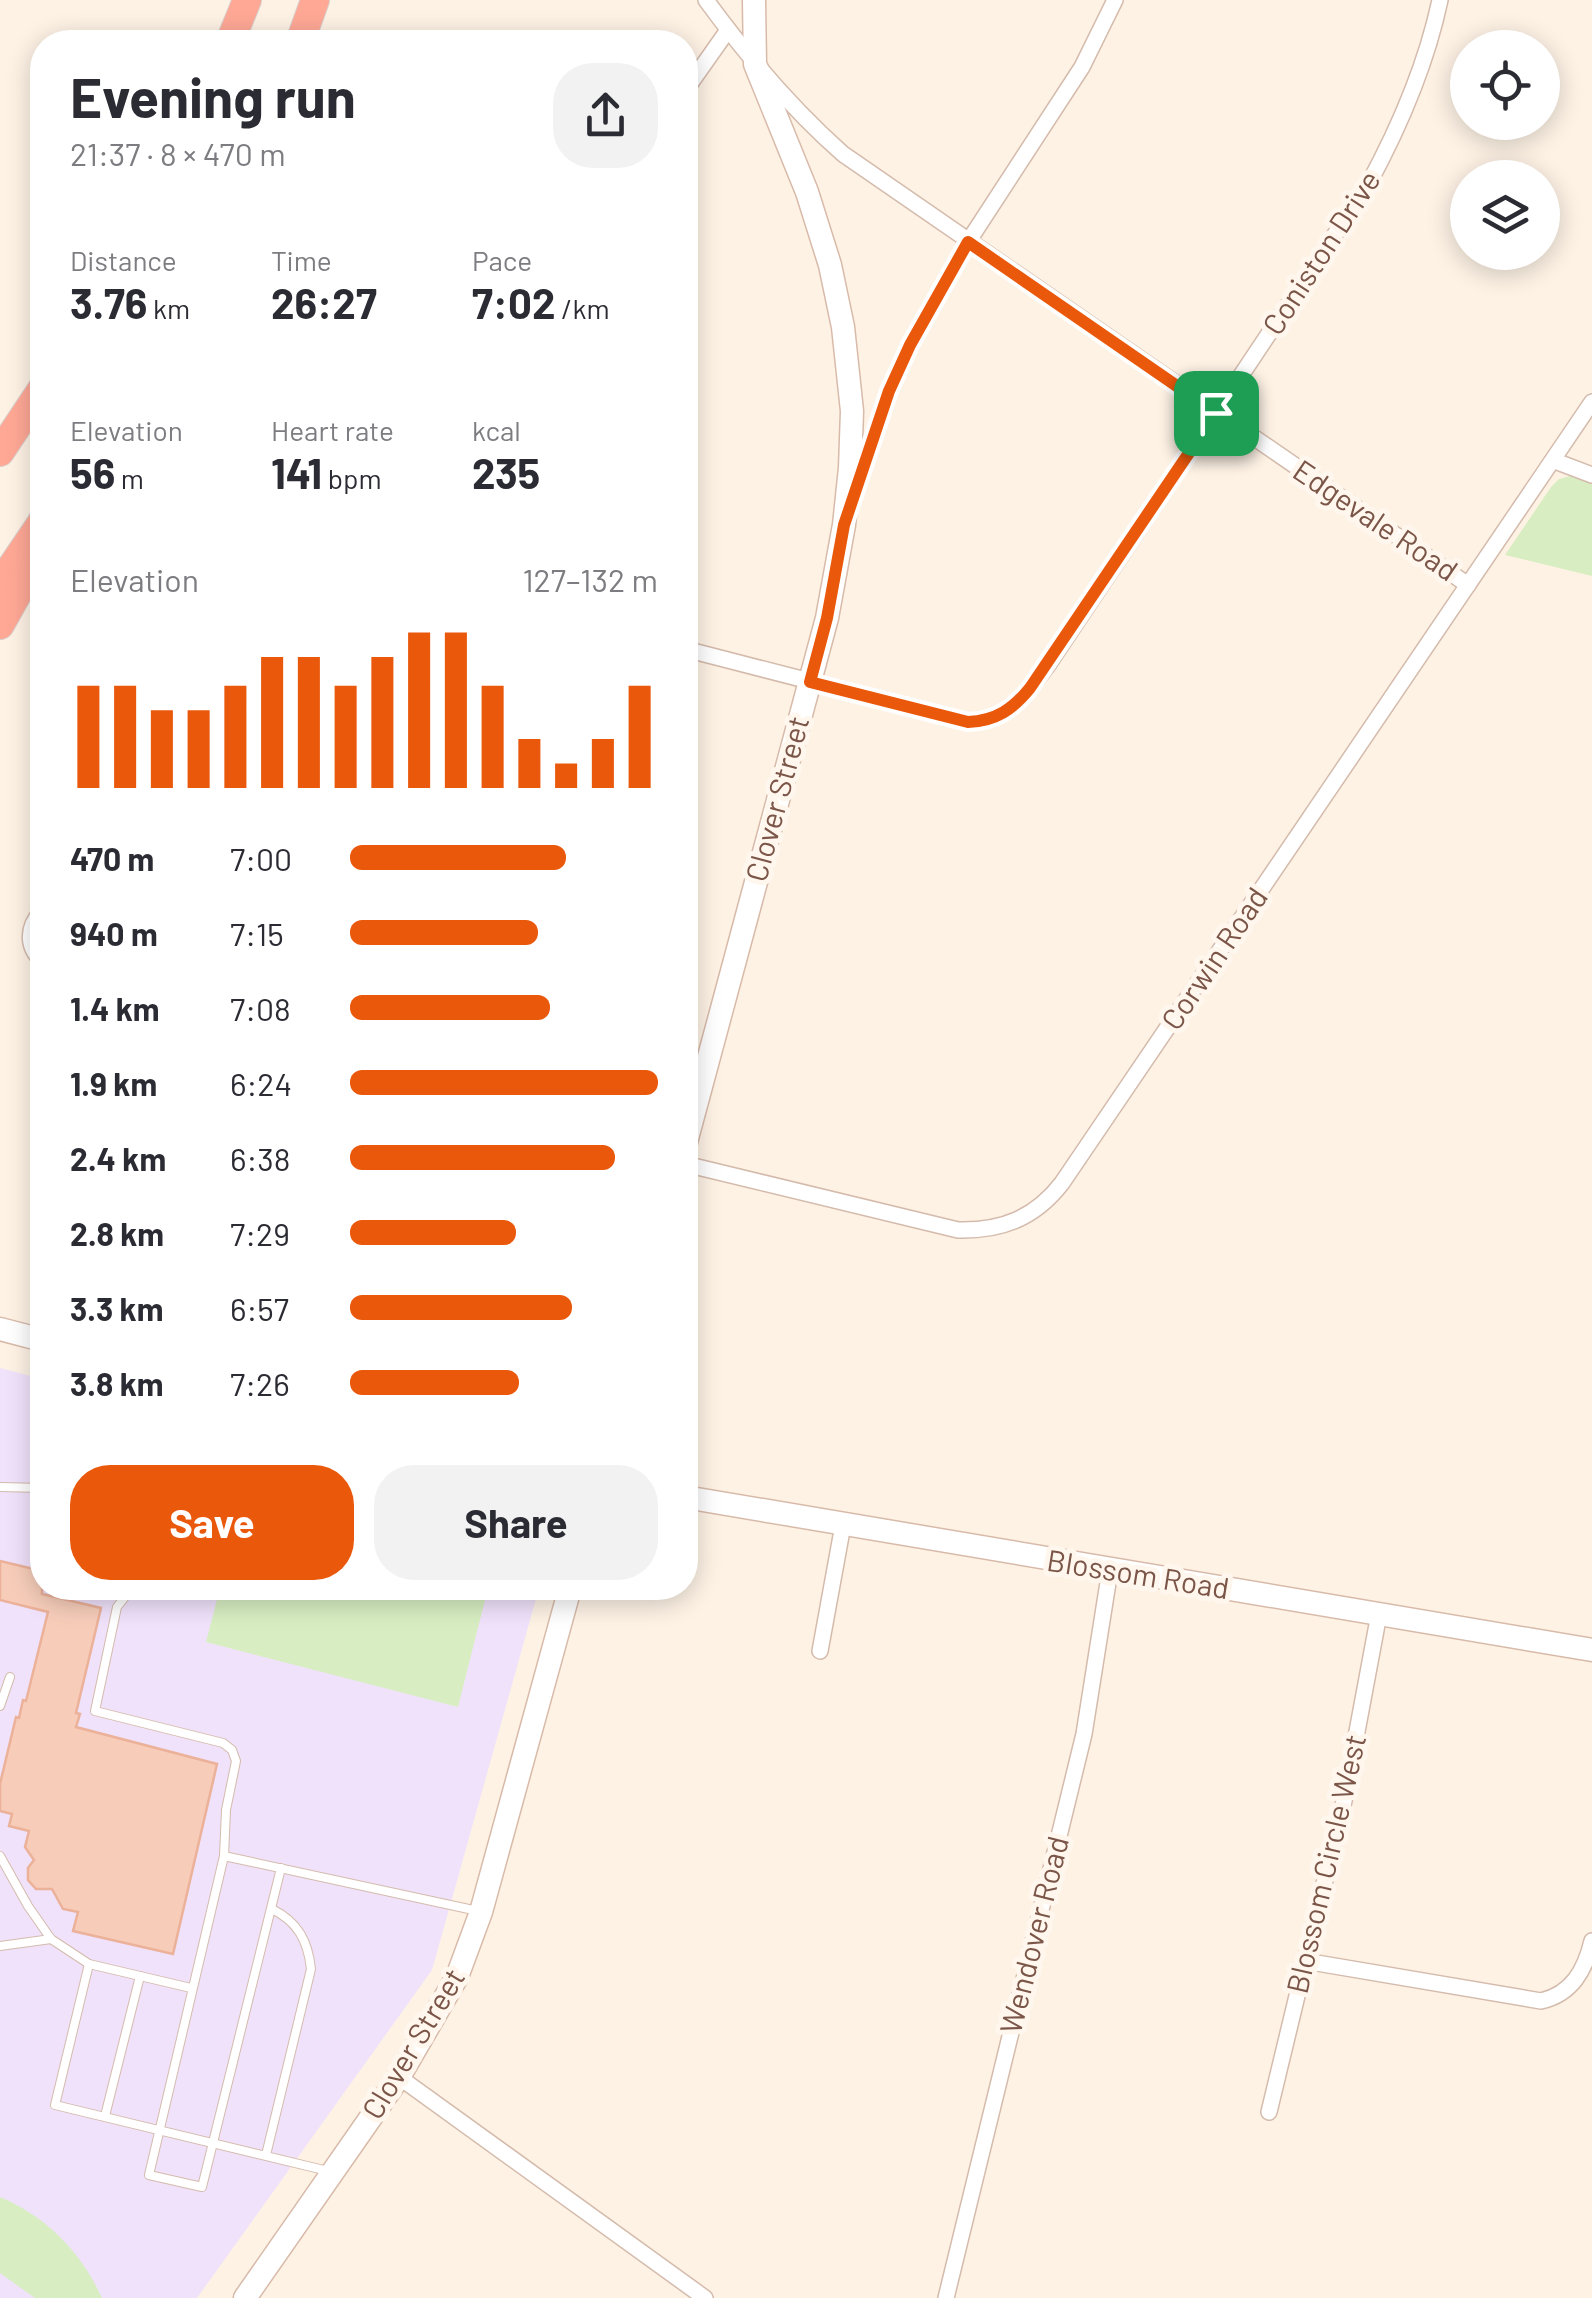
<!DOCTYPE html>
<meta charset="utf-8">
<style>
:root{--surface:#fff;--page:#f2f2f3;--text:#2b2b33;--muted:#7c7c81;--accent:#ea580c}
body{margin:0;font-family:Barlow,sans-serif;background:var(--page);color:var(--text);height:100vh;display:flex;flex-direction:column;font-size:38px;white-space:nowrap}
*{box-sizing:border-box;margin:0}
p{font-size:32px;color:var(--muted)}
.icon{flex:none;width:55px;height:55px;fill:none;stroke:currentColor;stroke-width:2;stroke-linecap:round;stroke-linejoin:round}
.map{position:relative;flex:1;overflow:hidden}
.details{position:absolute;left:30px;top:30px;width:668px;height:1570px;display:flex;flex-direction:column;background:var(--surface);border-radius:40px;box-shadow:0 5px 25px #0003}
.details>*{flex:none}
.tools{position:absolute;left:1450px;top:30px;display:grid;gap:20px}
.tools a{display:grid;place-items:center;width:110px;height:110px;border-radius:50%;background:var(--surface);box-shadow:0 5px 25px #0003;font-size:50px}
.pin{position:absolute;display:grid;place-items:center;width:85px;height:85px;color:#fff;margin:-42px;border-radius:20px;box-shadow:0 5px 15px #0006}
.round{display:grid;place-items:center;flex:none;width:105px;height:105px;border-radius:40px;background:var(--page)}
.headline{display:flex;align-items:center;justify-content:space-between;height:170px;padding:0 40px}
h1{font-size:55px;font-weight:700;line-height:75px}
.stats{display:grid;grid-template-columns:repeat(3,1fr);gap:15px;height:170px;padding:10px 40px}
.stats div{display:grid;align-content:center}
.stats b{font-size:42px;font-weight:700}
.stats small{font-size:28px;font-weight:400}
.stats p{font-size:28px}
.chart{height:280px;padding:20px 40px}
.chart p{display:flex;justify-content:space-between}
.chart svg{width:100%;height:180px;margin-top:10px;stroke:var(--accent);stroke-width:6}
.button{display:flex;gap:20px;margin-top:auto;padding:20px 40px}
.button a{flex:1;height:115px;border-radius:40px;background:var(--accent);color:#fff;font-size:40px;font-weight:700;line-height:115px;text-align:center}
.button a+a{background:var(--page);color:var(--text)}
ul{padding:0 40px;list-style:none;font-size:32px}
li{display:grid;grid-template-columns:160px 120px 1fr;align-items:center;height:75px}
li i{height:25px;border-radius:12px;background:var(--accent)}
.map>svg:first-child{display:block}
</style>
<div class="map">
<svg width="1592" height="2298" viewBox="0 0 1592 2298">
<rect width="100%" height="100%" fill="#fef2e5"/>
<polygon fill="#f0e2fb" points="0,1368 42,1379 42,1588 539,1588 432,1970 197,2298 0,2298"/>
<g fill="#d8eec2">
<polygon points="1570,476 1592,483 1592,576 1505,555 1551,487 1559,479"/>
<polygon points="220,1588 488,1588 458,1707 206,1642"/>
<path d="M 0,2197 C 47,2217 81,2252 102,2298 L 35,2298 L 0,2273 Z"/>
</g>
<polygon fill="#f7cdba" stroke="#ebb199" stroke-width="2.5" points="0,1561 42,1571 42,1594 101,1608 76,1713 80,1714 76,1727 217,1764 173,1954 73,1931 78,1912 63,1909 52,1889 36,1889 28,1880 28,1868 34,1860 25,1847 29,1831 9,1826 12,1814 0,1811 0,1784 16,1717 19,1718 23,1700 26,1701 48,1612 0,1600"/>
<g fill="none" stroke-linecap="round" stroke-linejoin="round">
<g stroke="#d4bbac" stroke-width="10">
<g id="lane">
<polyline points="0,1487 42,1488"/>
<polyline points="132,1588 117,1607 95,1711 223,1743 232,1750 236,1761 226,1810 224,1856 149,2175 202,2187 281,1868"/>
<polyline points="0,1706 10,1677"/>
<polyline points="0,1856 28,1906 51,1939 89,1964"/>
<polyline points="224,1856 478,1911"/>
<polyline points="0,1946 51,1939"/>
<polyline points="191,1988 89,1964 55,2105 328,2171"/>
<polyline points="105,2116 140,1976"/>
<path d="M 266,2155 L 311,1969 C 308,1941 298,1922 272,1909"/>
</g>
</g>
<g stroke="#d4bbac" stroke-width="18">
<g id="street">
<path d="M 706,0 C 747,56 791,108 843,154 L 1468,585"/>
<polyline points="685,91 728,30"/>
<polyline points="1555,461 1592,475"/>
<polyline points="855,494 889,391 910,345 968,242 1082,67 1115,0"/>
<path d="M 685,649 L 968,722 C 1007,721 1026,694 1048,665 L 1368,185 C 1400,126 1426,66 1440,0"/>
<path d="M 42,911 C 27,927 26,946 42,961"/>
<path d="M 685,1164 L 958,1230 C 1002,1231 1035,1218 1062,1183 L 1592,402"/>
<polyline points="820,1651 843,1525"/>
<path d="M 1305,1961 L 1541,2001 C 1572,1994 1585,1970 1592,1941"/>
<polyline points="399,2077 705,2298"/>
<polyline points="1269,2112 1344,1801 1379,1614"/>
<polyline points="946,2298 1084,1734 1110,1570"/>
</g>
</g>
<g stroke="#d8baa9" stroke-width="25">
<g id="secondary">
<polyline points="685,1146 827,618 844,525 850,468 852,411 843,327 830,265 807,192 755,64 754,0"/>
<polyline points="0,1329 42,1340"/>
<polyline points="685,1497 1592,1650"/>
<polyline points="245,2298 399,2077 457,1977 481,1912 570,1588"/>
</g>
</g>
<g stroke="#dacfcb" stroke-width="30">
<g id="highway">
<polyline points="230,42 247,0"/>
<polyline points="300,42 315,0"/>
<polyline points="0,452 42,389"/>
<polyline points="0,584 42,522"/>
<polyline points="0,625 42,550"/>
</g>
</g>
<use href="#lane" stroke="#fff" stroke-width="8"/>
<use href="#street" stroke="#fff" stroke-width="15"/>
<use href="#secondary" stroke="#fff" stroke-width="22"/>
<use href="#highway" stroke="#ffa896" stroke-width="28"/>
</g>
<g fill="none" stroke-linecap="round" stroke-linejoin="round">
<g stroke="#fff" stroke-width="20">
<path id="route" d="M 968,242 L 1216,413 L 1030,688 C 1013,709 996,721 968,722 L 810,682 L 827,618 L 844,525 L 889,391 L 910,345 Z"/>
</g>
<use href="#route" stroke="#ea580c" stroke-width="12"/>
</g>
<g text-anchor="middle" stroke-width="10" stroke-linejoin="round" paint-order="stroke">
<g font-size="30" fill="#7b5547" stroke="#fff7ee">
<text transform="translate(1322 253) rotate(-57)" y="10">Coniston Drive</text>
<text transform="translate(1375 521) rotate(34)" y="10">Edgevale Road</text>
<text transform="translate(778 799) rotate(-75)" y="10">Clover Street</text>
<text transform="translate(1215 959) rotate(-56)" y="10">Corwin Road</text>
<text transform="translate(1138 1575) rotate(9)" y="10">Blossom Road</text>
<text transform="translate(1327 1864) rotate(-77)" y="10">Blossom Circle West</text>
<text transform="translate(1035 1935) rotate(-76)" y="10">Wendover Road</text>
<text transform="translate(414 2044) rotate(-59)" y="10">Clover Street</text>
</g>
</g>
</svg>
<div class="tools">
<a><svg class="icon" aria-label="locate" viewBox="0 0 24 24"><circle cx="12" cy="12" r="6"/><path d="M12 2v4M12 18v4M2 12h4M18 12h4"/></svg></a>
<a><svg class="icon" aria-label="layers" viewBox="0 0 24 24"><path d="M12 4l9 5-9 5-9-5zM3 14l9 5 9-5"/></svg></a>
</div>
<div class="pin" style="left:1216px;top:413px;background:#1e9e55"><svg class="icon" aria-label="arrive" viewBox="0 0 24 24"><path d="M6 21V4h12l-3 4 3 4H6"/></svg></div>
<section class="details">
<div class="headline"><div><h1>Evening run</h1><p>21:37 · 8 × 470 m</p></div><a class="round"><svg class="icon" aria-label="share" viewBox="0 0 24 24"><path d="M12 15V3M7 8l5-5 5 5M5 13v7h14v-7"/></svg></a></div>
<div class="stats">
<div><p>Distance</p><b>3.76<small> km</small></b></div>
<div><p>Time</p><b>26:27</b></div>
<div><p>Pace</p><b>7:02<small> /km</small></b></div>
</div>
<div class="stats">
<div><p>Elevation</p><b>56<small> m</small></b></div>
<div><p>Heart rate</p><b>141<small> bpm</small></b></div>
<div><p>kcal</p><b>235</b></div>
</div>
<div class="chart"><p><span>Elevation</span>127–132 m</p>
<svg viewBox="0 0 160 44" preserveAspectRatio="none"><path d="M5 44V19M15 44V19M25 44V25M35 44V25M45 44V19M55 44V12M65 44V12M75 44V19M85 44V12M95 44V6M105 44V6M115 44V19M125 44V32M135 44V38M145 44V32M155 44V19"/></svg>
</div>
<ul>
<li><b>470 m</b>7:00<i style="width:70%"></i></li>
<li><b>940 m</b>7:15<i style="width:61%"></i></li>
<li><b>1.4 km</b>7:08<i style="width:65%"></i></li>
<li><b>1.9 km</b>6:24<i style="width:100%"></i></li>
<li><b>2.4 km</b>6:38<i style="width:86%"></i></li>
<li><b>2.8 km</b>7:29<i style="width:54%"></i></li>
<li><b>3.3 km</b>6:57<i style="width:72%"></i></li>
<li><b>3.8 km</b>7:26<i style="width:55%"></i></li>
</ul>
<div class="button"><a>Save</a><a>Share</a></div>
</section>
</div>
